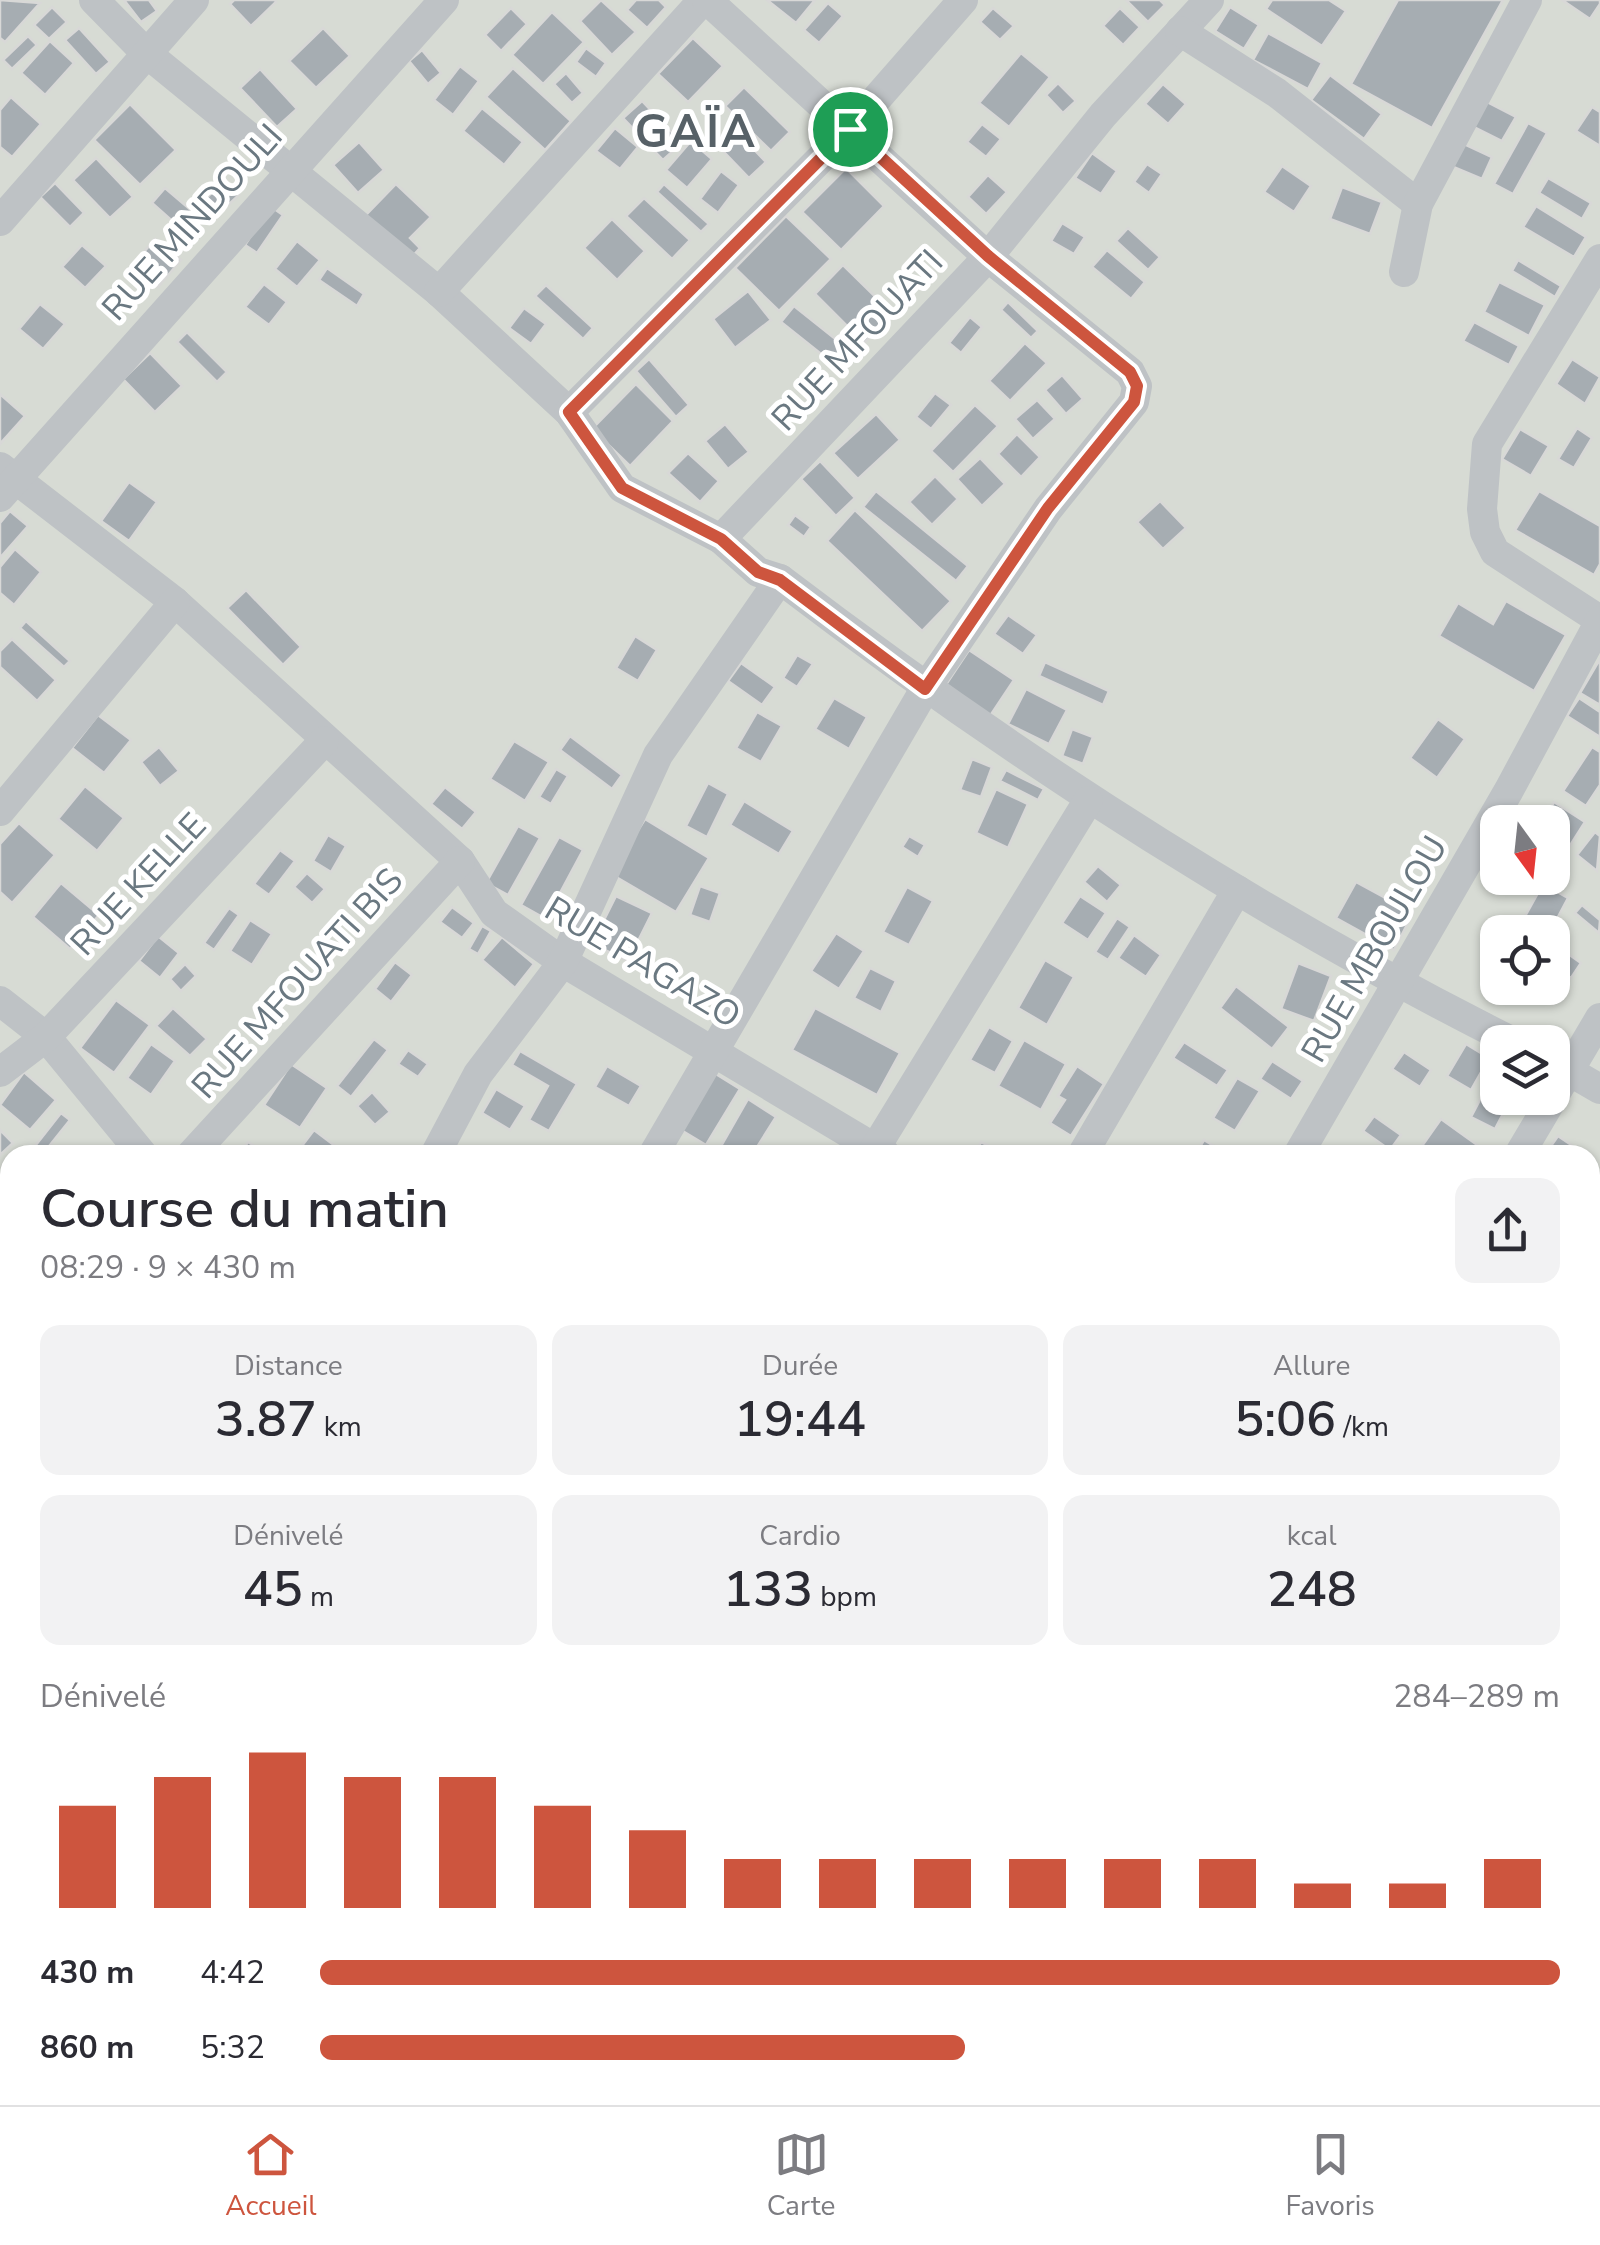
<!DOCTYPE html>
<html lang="fr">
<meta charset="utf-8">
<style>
:root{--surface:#fff;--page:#f2f2f3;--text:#2b2b33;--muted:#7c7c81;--line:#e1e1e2;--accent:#cd553e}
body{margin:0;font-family:"Nunito Sans",sans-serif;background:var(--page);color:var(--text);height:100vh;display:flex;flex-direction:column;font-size:38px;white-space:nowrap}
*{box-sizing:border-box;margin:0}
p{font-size:32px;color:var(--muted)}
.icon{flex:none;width:55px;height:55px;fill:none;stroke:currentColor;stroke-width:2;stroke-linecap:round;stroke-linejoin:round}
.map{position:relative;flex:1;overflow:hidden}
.drawer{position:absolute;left:0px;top:1145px;width:1600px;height:960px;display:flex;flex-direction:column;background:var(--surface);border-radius:30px 30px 0 0;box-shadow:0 2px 8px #0004}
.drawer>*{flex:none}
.needle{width:65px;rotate:165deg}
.controls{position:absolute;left:1480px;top:805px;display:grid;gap:20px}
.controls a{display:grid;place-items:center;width:90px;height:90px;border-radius:20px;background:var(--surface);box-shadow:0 2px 8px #0004;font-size:50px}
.pin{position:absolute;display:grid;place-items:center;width:85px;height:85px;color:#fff;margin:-42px;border:5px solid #fff;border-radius:50%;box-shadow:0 2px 10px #0007}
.round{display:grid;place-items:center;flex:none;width:105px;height:105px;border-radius:20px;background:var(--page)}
.summary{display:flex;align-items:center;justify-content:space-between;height:170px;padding:0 40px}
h1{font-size:55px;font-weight:600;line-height:75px}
.metrics{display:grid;grid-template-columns:repeat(3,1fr);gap:15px;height:170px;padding:10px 40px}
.metrics div{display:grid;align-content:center;border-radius:20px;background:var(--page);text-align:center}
.metrics b{font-size:50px;font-weight:600}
.metrics small{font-size:28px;font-weight:400}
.metrics p{font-size:28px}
.chart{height:280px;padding:20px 40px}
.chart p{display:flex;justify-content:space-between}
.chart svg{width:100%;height:180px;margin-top:10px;stroke:var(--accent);stroke-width:6}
ul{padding:0 40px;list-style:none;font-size:32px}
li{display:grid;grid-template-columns:160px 120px 1fr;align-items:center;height:75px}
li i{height:25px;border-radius:12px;background:var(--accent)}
.dock{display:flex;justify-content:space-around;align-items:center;height:140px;border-top:2px solid var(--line);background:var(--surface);font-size:28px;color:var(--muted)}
.dock a{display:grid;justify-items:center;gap:5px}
.dock .selected{color:var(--accent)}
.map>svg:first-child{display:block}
</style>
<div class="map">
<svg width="1600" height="2105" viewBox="0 0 1600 2105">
<rect width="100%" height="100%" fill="#f7f7f4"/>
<path fill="#d7dbd4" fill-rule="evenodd" d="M 0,0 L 1600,0 L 1600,2105 L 0,2105 ZM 1498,822 L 1552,822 L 1552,878 L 1498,878 ZM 1498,932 L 1552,932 L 1552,988 L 1498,988 ZM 1498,1042 L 1552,1042 L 1552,1098 L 1498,1098 ZM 10,1155 L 1590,1155 L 1590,2095 L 10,2095 Z"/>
<g fill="#a6adb2" stroke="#d8d8d7" stroke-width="2.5">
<polygon points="0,0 40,3 5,42 0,38"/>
<polygon points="124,0 149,0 157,11 141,22"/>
<polygon points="234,0 275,0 276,2 251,26 230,4"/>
<polygon points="601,0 636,32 612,55 580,21"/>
<polygon points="636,0 659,0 666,7 647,28 627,10"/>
<polygon points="767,0 815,0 796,23"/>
<polygon points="1126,0 1160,0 1165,5 1148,22"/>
<polygon points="1272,0 1329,0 1346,11 1322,46 1266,9"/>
<polygon points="1398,0 1503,0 1432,128 1351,84"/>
<polygon points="1562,0 1600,0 1600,4 1590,19"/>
<polygon points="828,3 843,16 819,43 804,30"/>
<polygon points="52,7 67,22 49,39 34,25"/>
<polygon points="1230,7 1259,25 1244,49 1215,31"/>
<polygon points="511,8 527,24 501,51 485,35"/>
<polygon points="993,8 1014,26 1000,40 980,22"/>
<polygon points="1120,8 1140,27 1123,45 1103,26"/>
<polygon points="552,12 584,42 543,84 512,55"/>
<polygon points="79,28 110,62 96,74 65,40"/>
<polygon points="323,28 350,56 316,88 289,61"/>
<polygon points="1268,33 1322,63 1308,89 1253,60"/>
<polygon points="28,36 37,45 12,69 3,60"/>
<polygon points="693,38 723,66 688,102 658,74"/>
<polygon points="50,41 74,63 45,95 21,73"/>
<polygon points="586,48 606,63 596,77 576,62"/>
<polygon points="422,50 441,73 428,84 409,61"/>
<polygon points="1021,53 1050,77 1009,127 979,103"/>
<polygon points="460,66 479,81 453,115 434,100"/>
<polygon points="513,68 571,121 545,150 486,97"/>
<polygon points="260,69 297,109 277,127 240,88"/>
<polygon points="566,73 583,93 572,103 554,84"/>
<polygon points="1330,75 1382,114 1364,139 1311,100"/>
<polygon points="1058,83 1076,101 1063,113 1046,95"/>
<polygon points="1163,84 1186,104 1168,124 1145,104"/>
<polygon points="744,87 790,132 771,151 725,106"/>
<polygon points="11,97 41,124 12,157 0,147 0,110"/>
<polygon points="642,101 682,143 663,160 623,118"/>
<polygon points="1485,101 1516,117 1502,141 1472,126"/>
<polygon points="130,104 176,150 140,185 94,140"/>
<polygon points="1592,107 1600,112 1600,146 1576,131"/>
<polygon points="482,108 523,142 504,165 463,131"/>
<polygon points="1528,123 1547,133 1513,194 1494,184"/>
<polygon points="982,124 1001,139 986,157 967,142"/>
<polygon points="615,128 638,147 620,169 596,151"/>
<polygon points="741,136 766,162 749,178 724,152"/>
<polygon points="691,141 712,159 687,188 666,170"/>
<polygon points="359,142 384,170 358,193 333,165"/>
<polygon points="1462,143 1492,157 1482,179 1451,166"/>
<polygon points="1092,153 1117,171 1101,194 1075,178"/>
<polygon points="96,158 133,197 110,218 73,180"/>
<polygon points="1147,164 1162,174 1149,193 1134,182"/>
<polygon points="1282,166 1311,186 1294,212 1264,192"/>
<polygon points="846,168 884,206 841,250 802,212"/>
<polygon points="721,171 739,185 718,213 700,199"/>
<polygon points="988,175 1007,192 986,214 968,197"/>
<polygon points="1548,178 1591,203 1582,219 1539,193"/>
<polygon points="225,180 239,195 215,217 202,202"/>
<polygon points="55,183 84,213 70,227 40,197"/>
<polygon points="396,184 431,217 410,238 420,248 410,259 365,216"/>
<polygon points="664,184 709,224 701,232 657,192"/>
<polygon points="1342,187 1382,202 1370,234 1330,219"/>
<polygon points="165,188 192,211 179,227 152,203"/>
<polygon points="644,198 690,240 672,259 626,216"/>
<polygon points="270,206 283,215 257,253 245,245"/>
<polygon points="1536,206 1586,237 1574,257 1523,227"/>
<polygon points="786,216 831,259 779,311 735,268"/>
<polygon points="612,219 645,251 617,280 584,248"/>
<polygon points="1062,223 1085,237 1074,254 1051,241"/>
<polygon points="1128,228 1160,257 1148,270 1116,241"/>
<polygon points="155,239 181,260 158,287 132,266"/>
<polygon points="297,241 320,260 297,287 275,269"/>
<polygon points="82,245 106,266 85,288 62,267"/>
<polygon points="1107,250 1145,282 1131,299 1092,267"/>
<polygon points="1518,260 1561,286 1555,297 1512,271"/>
<polygon points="843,265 893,314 864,343 815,294"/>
<polygon points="327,268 364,294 357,306 319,280"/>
<polygon points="1499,282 1545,305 1529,336 1484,312"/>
<polygon points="264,284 287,302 269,325 245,307"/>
<polygon points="546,285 593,328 583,339 535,296"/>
<polygon points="748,291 771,320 735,348 713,319"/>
<polygon points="1008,302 1038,331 1031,338 1001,310"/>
<polygon points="40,304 65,324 43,349 19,329"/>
<polygon points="794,306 853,353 840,369 781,322"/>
<polygon points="524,308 546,324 531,344 509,328"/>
<polygon points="970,317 982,327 961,353 949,343"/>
<polygon points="1474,322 1519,346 1509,365 1463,341"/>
<polygon points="187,332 227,372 217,382 177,342"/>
<polygon points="1025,343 1047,363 1010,401 989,381"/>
<polygon points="150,353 182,386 155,412 123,379"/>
<polygon points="649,359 689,405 676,417 636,371"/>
<polygon points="1572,359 1600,377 1585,404 1556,384"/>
<polygon points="1062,375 1083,399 1066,414 1045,390"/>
<polygon points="636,384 673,421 630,466 592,429"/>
<polygon points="935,393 951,405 931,429 916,417"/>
<polygon points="0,394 25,416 0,444"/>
<polygon points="1037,400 1055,419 1033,439 1015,419"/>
<polygon points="975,405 998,426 953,472 931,451"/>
<polygon points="876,414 900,440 858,479 833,453"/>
<polygon points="725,424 749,452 728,469 705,441"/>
<polygon points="1577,428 1592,438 1574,468 1558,459"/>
<polygon points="1520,429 1549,446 1531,476 1502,459"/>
<polygon points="1017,434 1040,457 1021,477 998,454"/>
<polygon points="688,453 719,481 700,502 668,473"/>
<polygon points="980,458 1005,484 982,506 957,479"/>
<polygon points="820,461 855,498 836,516 801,479"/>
<polygon points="935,476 958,499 932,525 909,502"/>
<polygon points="129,482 157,502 129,541 101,521"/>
<polygon points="876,491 968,566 956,581 863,507"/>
<polygon points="1539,491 1600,526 1600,564 1594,575 1515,530"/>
<polygon points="1160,501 1186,528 1163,549 1137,522"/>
<polygon points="855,510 951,601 922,631 827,541"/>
<polygon points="10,511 28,526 0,558 0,523"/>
<polygon points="795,515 811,527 804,537 788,525"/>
<polygon points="15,549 41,572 14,605 0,593 0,567"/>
<polygon points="246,590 301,647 283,665 227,608"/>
<polygon points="1506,601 1566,635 1534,691 1439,636 1458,603 1493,624"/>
<polygon points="1008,615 1037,635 1023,654 994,634"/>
<polygon points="26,621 70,661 64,667 20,628"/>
<polygon points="635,636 657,650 638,681 616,668"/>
<polygon points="12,639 56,680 37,701 0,667 0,651"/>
<polygon points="969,650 1014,680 990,716 945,686"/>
<polygon points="797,655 813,664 797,687 783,678"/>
<polygon points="1600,659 1600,705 1580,693"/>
<polygon points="1045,662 1109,691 1103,705 1039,676"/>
<polygon points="741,663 775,687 762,705 728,681"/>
<polygon points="1026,689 1067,710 1049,744 1008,724"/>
<polygon points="834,698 867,717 849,749 815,729"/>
<polygon points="1579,698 1600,712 1600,737 1567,716"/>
<polygon points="757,712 782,726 761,762 736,748"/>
<polygon points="98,715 131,740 104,773 72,748"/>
<polygon points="1438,719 1465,739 1437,778 1410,758"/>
<polygon points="1072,729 1093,737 1083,764 1062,756"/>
<polygon points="570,736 622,775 612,789 560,750"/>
<polygon points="514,741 549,762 525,801 490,779"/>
<polygon points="159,747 179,771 160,786 141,762"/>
<polygon points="1592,747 1600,752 1600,785 1586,806 1563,791"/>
<polygon points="972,759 992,767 981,797 960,790"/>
<polygon points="556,769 568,776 551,804 539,797"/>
<polygon points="1006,770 1044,789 1038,800 1000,781"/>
<polygon points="708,783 728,794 707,837 686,826"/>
<polygon points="85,786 124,818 97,851 58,819"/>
<polygon points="445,787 476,812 462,829 431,804"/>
<polygon points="996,789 1028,804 1008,848 976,833"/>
<polygon points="744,801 793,831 779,854 730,825"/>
<polygon points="1554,802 1585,822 1564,855 1552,847 1552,822 1542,822"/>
<polygon points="645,819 709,858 676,912 611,874"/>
<polygon points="19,823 55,855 12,903 0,892 0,844"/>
<polygon points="518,826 540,838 508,895 486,883"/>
<polygon points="1595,832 1600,836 1597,871 1577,855"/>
<polygon points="328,835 346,846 331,872 313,861"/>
<polygon points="909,836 925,845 918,857 902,847"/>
<polygon points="559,837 583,850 546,919 521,905"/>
<polygon points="280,850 295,861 269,895 254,884"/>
<polygon points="1098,866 1121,885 1107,902 1084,882"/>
<polygon points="307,873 325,889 312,903 294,887"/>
<polygon points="1356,882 1413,913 1394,950 1336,918"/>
<polygon points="61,883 99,915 70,949 33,917"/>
<polygon points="1543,884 1568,898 1550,932 1523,920"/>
<polygon points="700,886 720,893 710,922 690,915"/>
<polygon points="907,887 933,901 909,945 883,932"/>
<polygon points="616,896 652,913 628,961 592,944"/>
<polygon points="1080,896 1106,913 1088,940 1062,923"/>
<polygon points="1582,905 1600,920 1599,933 1575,913"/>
<polygon points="452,907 474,923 462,938 440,922"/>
<polygon points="229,908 239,915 214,950 204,943"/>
<polygon points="1117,918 1130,927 1108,960 1095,952"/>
<polygon points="250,920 272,934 252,965 230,951"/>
<polygon points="482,926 491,931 478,954 469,949"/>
<polygon points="836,933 864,951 839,989 811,971"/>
<polygon points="1134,935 1161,955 1146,977 1118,958"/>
<polygon points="158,936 179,953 160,978 139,961"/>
<polygon points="502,937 534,964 515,988 482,960"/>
<polygon points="1554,944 1581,963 1571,978 1552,965"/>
<polygon points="1045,960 1074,977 1047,1025 1018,1008"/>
<polygon points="395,962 412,975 391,1002 375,989"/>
<polygon points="1298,963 1331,976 1314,1021 1281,1009"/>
<polygon points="185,964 196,976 181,991 170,979"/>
<polygon points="870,968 896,981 881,1012 854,998"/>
<polygon points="1236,986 1289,1027 1272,1049 1220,1008"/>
<polygon points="116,1000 150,1025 114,1073 80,1048"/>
<polygon points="173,1008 207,1039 190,1056 156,1026"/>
<polygon points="815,1008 900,1053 877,1095 792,1050"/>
<polygon points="989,1027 1013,1041 995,1073 970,1060"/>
<polygon points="374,1039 388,1050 351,1097 337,1086"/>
<polygon points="1024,1040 1066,1064 1041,1110 998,1086"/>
<polygon points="1184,1042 1228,1070 1217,1086 1173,1058"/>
<polygon points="151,1044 175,1061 151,1095 127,1078"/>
<polygon points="1466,1044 1489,1058 1471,1090 1447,1076"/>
<polygon points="408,1050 428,1064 418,1077 398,1064"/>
<polygon points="520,1051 577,1084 549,1131 529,1120 548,1086 512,1065"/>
<polygon points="1404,1052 1431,1070 1420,1087 1392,1069"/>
<polygon points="1272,1061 1303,1081 1291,1099 1260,1079"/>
<polygon points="291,1064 327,1088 300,1128 264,1105"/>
<polygon points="607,1066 641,1086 629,1106 595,1087"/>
<polygon points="1077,1066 1104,1084 1071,1136 1050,1123 1065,1100 1058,1096"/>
<polygon points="711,1071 740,1089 706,1145 676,1127"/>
<polygon points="24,1072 56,1100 30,1130 0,1105"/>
<polygon points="1237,1078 1260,1091 1235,1131 1213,1118"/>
<polygon points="496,1089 525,1106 510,1130 482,1113"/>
<polygon points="372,1092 390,1112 375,1125 357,1106"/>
<polygon points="1482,1096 1506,1108 1495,1129 1471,1117"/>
<polygon points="748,1099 776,1117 752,1155 716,1155"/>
<polygon points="61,1113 70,1120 42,1155 28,1155"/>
<polygon points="1374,1116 1401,1135 1390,1150 1363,1131"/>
<polygon points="1441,1119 1480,1147 1474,1155 1417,1153"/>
<polygon points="0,1130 13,1143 0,1155"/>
<polygon points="314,1130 347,1155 295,1155"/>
<polygon points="1558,1136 1586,1155 1546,1153"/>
<polygon points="1204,1140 1222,1151 1219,1155 1195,1155"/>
<polygon points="248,1142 269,1155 239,1155"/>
<polygon points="981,1142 1008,1155 975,1155"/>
<polygon points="10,1179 10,1206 0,1207 0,1181"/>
<polygon points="1590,1189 1600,1195 1593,1217 1590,1215"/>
<polygon points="0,1216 10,1223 10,1234 1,1247"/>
<polygon points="1600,1296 1600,1333 1590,1326 1590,1312"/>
<polygon points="1590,1338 1600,1344 1600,1367 1590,1361"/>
<polygon points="1590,1376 1600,1383 1599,1405 1590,1399"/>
<polygon points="10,1492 10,1519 0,1528 0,1501"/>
<polygon points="1600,1601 1600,1632 1593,1644 1590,1618"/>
<polygon points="1590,1663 1600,1669 1600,1696 1590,1711"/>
<polygon points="0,1751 10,1759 10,1783 0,1775"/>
<polygon points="0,1970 10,1976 10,1996 3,2008"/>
<polygon points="1590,2038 1600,2040 1600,2056 1590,2054"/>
<polygon points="194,2095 189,2105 154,2105 138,2096"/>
<polygon points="435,2095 458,2095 466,2099 463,2105 429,2105"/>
<polygon points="717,2095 742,2095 740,2105 716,2101"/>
<polygon points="755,2095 781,2095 778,2105 752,2105"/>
<polygon points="1028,2095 1054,2095 1062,2097 1060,2105 1025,2105"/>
</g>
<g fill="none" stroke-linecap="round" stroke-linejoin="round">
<g stroke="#bec2c5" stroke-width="30">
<polyline points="94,0 145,52 439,292 569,412 622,488 721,539"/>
<path d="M 1209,0 L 1103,115 L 988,257 L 721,539 L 758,572 L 780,579 C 1011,755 1254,912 1513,1042"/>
<polyline points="1180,31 1277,93 1418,204"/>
<polyline points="0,221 194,0"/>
<polyline points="1600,259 1487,444 1482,509 1485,532 1495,552 1600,620"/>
<polyline points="1404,272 1418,204 1527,0"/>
<polyline points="439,292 703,0"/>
<polyline points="569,412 850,129 963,0"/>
<polyline points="0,467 175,602 460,861 494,913 563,962 886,1155"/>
<polyline points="0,497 444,0"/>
<polyline points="0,811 175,602"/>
<polyline points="0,1001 46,1037 143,1155"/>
<polyline points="1555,1063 1600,1089"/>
<polyline points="0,1072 46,1037 324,741"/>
<polyline points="191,1155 460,861"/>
<polyline points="435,1155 478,1074 563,962 658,755 780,579"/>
<polyline points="653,1155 925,689 1048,509 1134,402 1137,386 1130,372 988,257 707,0"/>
<polyline points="871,1155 1088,801"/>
<polyline points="1082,1155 1237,890"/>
<polyline points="1298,1155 1509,790 1600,621"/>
<polyline points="1519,1155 1600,1018"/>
<polyline points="0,1382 10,1370"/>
<polyline points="0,1444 10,1446"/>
<polyline points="1590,1464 1600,1449"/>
<polyline points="1590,1546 1600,1552"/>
<polyline points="0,1622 10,1610"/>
<polyline points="1590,1826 1600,1810"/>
<polyline points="314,2105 320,2095"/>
<polyline points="660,2105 663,2095"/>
<polyline points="838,2105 842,2095"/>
<polyline points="1007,2105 1010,2095"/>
<polyline points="1177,2105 1179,2095"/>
<polyline points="1337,2105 1339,2095"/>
<polyline points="1500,2105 1502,2095"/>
</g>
</g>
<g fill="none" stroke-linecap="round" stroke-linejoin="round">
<g stroke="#fff" stroke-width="20">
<polygon id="route" points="850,129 988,256 1130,372 1137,386 1134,402 1048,508 925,689 780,580 758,572 721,539 622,488 569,412"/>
</g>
<use href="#route" stroke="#cd553e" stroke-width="12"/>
</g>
<g text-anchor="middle" stroke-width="10" stroke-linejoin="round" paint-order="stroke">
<g font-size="35" fill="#6a7881" stroke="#fff">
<text transform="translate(192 222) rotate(-48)" y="12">RUE MINDOULI</text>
<text transform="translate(857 340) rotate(-47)" y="12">RUE MFOUATI</text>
<text transform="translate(138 884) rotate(-47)" y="12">RUE KELLE</text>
<text transform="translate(1374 949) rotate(-60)" y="12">RUE MBOULOU</text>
<text transform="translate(643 962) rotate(31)" y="12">RUE PAGAZO</text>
<text transform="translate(297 983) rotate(-48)" y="12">RUE MFOUATI BIS</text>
</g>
<g font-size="45" font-weight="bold" letter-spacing="2.5" fill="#576167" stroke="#fff">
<text x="696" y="147">GAÏA</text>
</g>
</g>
</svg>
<div class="controls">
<a><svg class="needle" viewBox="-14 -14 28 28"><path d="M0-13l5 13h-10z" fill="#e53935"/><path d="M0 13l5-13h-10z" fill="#7c7c81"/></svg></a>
<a><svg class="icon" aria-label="locate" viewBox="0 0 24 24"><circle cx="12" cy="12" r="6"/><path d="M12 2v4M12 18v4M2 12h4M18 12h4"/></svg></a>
<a><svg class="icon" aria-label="layers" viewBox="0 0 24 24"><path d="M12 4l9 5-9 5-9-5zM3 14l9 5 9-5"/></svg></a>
</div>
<div class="pin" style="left:850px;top:129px;background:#1e9e55"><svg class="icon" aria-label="arrive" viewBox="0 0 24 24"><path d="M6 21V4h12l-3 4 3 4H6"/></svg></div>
<section class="drawer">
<div class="summary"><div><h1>Course du matin</h1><p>08:29 · 9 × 430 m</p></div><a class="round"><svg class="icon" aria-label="share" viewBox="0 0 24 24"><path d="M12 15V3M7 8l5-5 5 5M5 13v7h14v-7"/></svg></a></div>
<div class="metrics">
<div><p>Distance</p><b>3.87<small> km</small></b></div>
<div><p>Durée</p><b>19:44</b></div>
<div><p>Allure</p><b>5:06<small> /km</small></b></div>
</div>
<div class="metrics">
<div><p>Dénivelé</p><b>45<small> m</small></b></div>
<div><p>Cardio</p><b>133<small> bpm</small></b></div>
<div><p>kcal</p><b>248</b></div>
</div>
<div class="chart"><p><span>Dénivelé</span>284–289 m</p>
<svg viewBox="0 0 160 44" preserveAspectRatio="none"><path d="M5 44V19M15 44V12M25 44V6M35 44V12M45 44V12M55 44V19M65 44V25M75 44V32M85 44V32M95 44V32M105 44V32M115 44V32M125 44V32M135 44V38M145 44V38M155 44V32"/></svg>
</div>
<ul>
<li><b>430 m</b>4:42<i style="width:100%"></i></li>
<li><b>860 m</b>5:32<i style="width:52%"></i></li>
</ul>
</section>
</div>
<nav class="dock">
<a class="selected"><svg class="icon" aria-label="home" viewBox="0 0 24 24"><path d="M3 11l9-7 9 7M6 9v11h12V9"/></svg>Accueil</a>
<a><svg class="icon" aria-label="map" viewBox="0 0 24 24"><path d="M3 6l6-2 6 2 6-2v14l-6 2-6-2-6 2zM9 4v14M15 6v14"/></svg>Carte</a>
<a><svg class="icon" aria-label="saved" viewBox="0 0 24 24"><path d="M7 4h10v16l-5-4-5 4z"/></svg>Favoris</a>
</nav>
